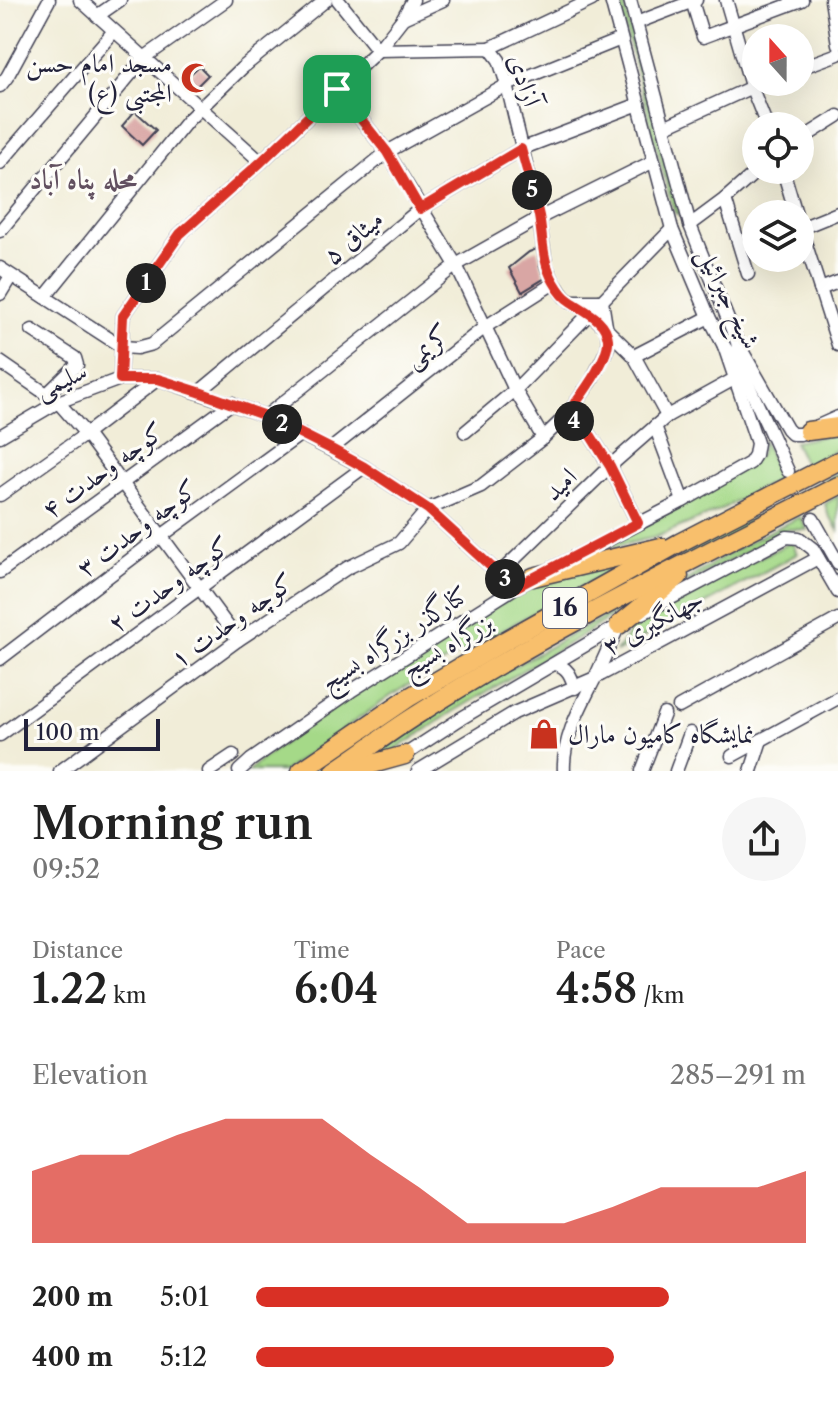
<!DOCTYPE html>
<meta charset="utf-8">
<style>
:root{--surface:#fff;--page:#f6f6f6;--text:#222;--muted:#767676;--accent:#d93025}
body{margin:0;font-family:"Libre Caslon Text",Amiri,serif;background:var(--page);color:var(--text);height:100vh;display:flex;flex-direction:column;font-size:30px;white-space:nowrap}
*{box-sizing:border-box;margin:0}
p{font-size:26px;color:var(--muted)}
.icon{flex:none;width:44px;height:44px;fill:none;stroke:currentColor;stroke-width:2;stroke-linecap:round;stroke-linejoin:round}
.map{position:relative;height:771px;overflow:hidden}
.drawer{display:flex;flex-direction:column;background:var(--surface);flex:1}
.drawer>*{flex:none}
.needle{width:52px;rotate:339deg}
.buttons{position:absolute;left:742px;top:24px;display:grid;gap:16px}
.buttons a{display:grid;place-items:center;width:72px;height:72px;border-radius:50%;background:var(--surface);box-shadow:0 8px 32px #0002;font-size:40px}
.scale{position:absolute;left:24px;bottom:20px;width:136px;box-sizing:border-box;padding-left:8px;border:4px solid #22223b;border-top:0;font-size:22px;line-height:28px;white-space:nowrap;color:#22223b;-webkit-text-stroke:6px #fdfcf7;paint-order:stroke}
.pin{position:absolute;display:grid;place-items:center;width:68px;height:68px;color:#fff;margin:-34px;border-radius:16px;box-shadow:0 4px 12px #0006}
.km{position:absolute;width:40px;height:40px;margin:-20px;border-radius:50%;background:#222;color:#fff;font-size:22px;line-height:40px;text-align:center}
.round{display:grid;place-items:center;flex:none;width:84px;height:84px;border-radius:42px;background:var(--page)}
.headline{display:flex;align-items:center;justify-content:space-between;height:136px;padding:0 32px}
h1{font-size:44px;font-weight:600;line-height:60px}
.figures{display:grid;grid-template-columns:repeat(3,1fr);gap:12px;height:136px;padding:8px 32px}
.figures div{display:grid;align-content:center}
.figures b{font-size:40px;font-weight:600}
.figures small{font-size:22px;font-weight:400}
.figures p{font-size:22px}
.chart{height:224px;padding:16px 32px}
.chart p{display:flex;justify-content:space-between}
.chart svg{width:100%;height:144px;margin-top:8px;fill:var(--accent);opacity:.7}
ul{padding:0 32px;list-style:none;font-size:26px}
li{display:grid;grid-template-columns:128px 96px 1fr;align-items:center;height:60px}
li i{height:20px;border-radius:10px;background:var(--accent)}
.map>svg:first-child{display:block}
</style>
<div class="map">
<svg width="838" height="771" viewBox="0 0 838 771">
<rect width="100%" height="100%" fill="#fdfcf7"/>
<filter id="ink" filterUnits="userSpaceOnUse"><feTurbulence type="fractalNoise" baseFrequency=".0125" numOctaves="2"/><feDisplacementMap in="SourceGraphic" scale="16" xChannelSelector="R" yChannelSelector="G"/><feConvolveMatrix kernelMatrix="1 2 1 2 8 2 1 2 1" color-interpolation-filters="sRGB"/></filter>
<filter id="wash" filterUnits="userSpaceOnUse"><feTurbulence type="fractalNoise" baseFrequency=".006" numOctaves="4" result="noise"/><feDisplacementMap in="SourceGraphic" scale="32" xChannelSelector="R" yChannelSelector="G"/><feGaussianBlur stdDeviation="1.8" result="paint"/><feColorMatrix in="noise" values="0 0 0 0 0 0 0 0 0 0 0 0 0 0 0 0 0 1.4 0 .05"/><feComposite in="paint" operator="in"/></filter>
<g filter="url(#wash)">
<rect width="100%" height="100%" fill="#f1edd8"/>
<g fill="#a5d988" stroke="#647e62" stroke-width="2">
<polygon points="618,0 623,0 680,215 675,213 671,202"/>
<polygon points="838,433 838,449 806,466 794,442"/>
<polygon points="763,441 780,478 720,510 656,537 599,550 760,455"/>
<polygon points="838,473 838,479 367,740 323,771 315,771 388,720 539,630"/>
<polygon points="838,496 838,530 828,514 825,504"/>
<path d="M 800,517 L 807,530 L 788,529 L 661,597 C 705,567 751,539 800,517 Z"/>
<polygon points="792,542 797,554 616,652 638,620 737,568"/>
<polygon points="627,561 443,663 395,693 284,771 248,771 274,750 331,709 424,650 500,604 549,578"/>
<polygon points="638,598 589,631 451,713 364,771 352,771 446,707 509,669"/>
</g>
<g id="blocks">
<g fill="#d9a6a4">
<polygon points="199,66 208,75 193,90 184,80"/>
<polygon points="135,111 156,130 142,145 122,126"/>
<polygon points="537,249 545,278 522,292 509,268 529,252"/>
</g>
</g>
</g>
<g filter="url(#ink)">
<use href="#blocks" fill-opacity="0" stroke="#414053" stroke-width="2"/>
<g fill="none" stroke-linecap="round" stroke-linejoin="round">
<g stroke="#414053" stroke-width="15">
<g id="minor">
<polyline points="80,0 261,162"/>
<polyline points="338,0 378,50"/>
<polyline points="611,0 672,229 709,317 724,346 744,375 788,471"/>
<polyline points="630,0 690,225 737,342 742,368"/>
<polyline points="726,0 751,86 767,126"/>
<polyline points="831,0 838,44"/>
<polyline points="692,1 703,37 802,0"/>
<polyline points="97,16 120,0"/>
<polyline points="403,18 443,0"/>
<polyline points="636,23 696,0"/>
<polyline points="490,48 592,0"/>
<polyline points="378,50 490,48 499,60 507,85 539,218 546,265 554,283 565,297 589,312 634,356 667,416"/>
<polyline points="800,68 838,54"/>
<polyline points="0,86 7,77 49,0"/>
<polyline points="337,89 387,152 456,265 515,390 543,438"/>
<polyline points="664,127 763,82"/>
<polyline points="800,140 838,116"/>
<polyline points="0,163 114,31"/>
<polyline points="783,170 796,214"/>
<polyline points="725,199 748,274"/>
<polyline points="690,225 725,199 758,170"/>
<polyline points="800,226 838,345"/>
<polyline points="801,228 838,213"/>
<polyline points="0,231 144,58 226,0"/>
<polyline points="0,268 122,347 137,348 152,344 387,152 507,85 621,39"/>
<polyline points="820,289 838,282"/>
<polyline points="0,294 11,276"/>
<polyline points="45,297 188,120 242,68 326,0"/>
<polyline points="32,330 75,358 77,365 47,394"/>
<polyline points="741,349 787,429 792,434 800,434 838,417"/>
<polyline points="634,356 709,317"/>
<polyline points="0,362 58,402 86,434 238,640"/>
<polyline points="120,379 123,316 180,234 261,162 378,50 403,18 413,0"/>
<polyline points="199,392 420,209 521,149 639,104"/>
<polyline points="567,415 591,436 610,466 638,523"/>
<polyline points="266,416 456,265 539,218 654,161"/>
<polyline points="655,426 683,501"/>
<polyline points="465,432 515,390 672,229"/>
<polyline points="0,436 58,402 120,379 158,379 266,416 364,467 428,509 499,574 516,587"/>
<polyline points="331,449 485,327 554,283"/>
<polyline points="0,495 86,434 158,379"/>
<polyline points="813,519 838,563"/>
<polyline points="0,572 232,403"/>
<polyline points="499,574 610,466 667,416 736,378"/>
<polyline points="643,613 787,537 799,538 813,549 838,592"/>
<polyline points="0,659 160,537 301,434"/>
<path d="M 555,664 C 568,667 571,676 575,688"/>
<polyline points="679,707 838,619"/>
<polyline points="0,735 364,467"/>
<polyline points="732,756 838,698"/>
<polyline points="400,758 460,719 623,623"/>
<polyline points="60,771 238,640 347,568 399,543 428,509 481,486 543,438 567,415 592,380 603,358 608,347 608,339 602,301 570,301"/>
<polyline points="209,771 233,755"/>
<polyline points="239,771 251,760 351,691 516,587 683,501 750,463 755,455 757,443 724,346"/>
<polyline points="418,771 514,713 595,678 619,625"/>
<path d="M 564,771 C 562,739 581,706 595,678 L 818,558"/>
<polyline points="642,771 664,714"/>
<polyline points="676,771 690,733"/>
<polyline points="751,771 761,740"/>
</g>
</g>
<g stroke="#414053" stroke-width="21">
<g id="highway">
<polyline points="808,431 838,427"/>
<polyline points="533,577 661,547"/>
<polyline points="619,625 679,576"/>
<polyline points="301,771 408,698 506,640 679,543 838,461"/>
<path d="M 335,771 C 362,753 388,733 415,716 C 550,629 695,559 838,486"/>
<polyline points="347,771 405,755"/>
</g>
</g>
<use href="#minor" stroke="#fff" stroke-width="12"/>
<use href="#highway" stroke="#f8bf6c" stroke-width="18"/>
</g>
</g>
<g fill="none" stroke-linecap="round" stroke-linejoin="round" filter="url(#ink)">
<g stroke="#fff" stroke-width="16">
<path id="route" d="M 337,89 L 387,152 L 420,209 L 521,149 C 527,171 534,194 539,216 C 543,238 542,262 554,282 C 558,289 563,297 570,301 C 584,311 606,319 608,339 C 610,359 578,399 567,415 L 591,436 L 610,466 L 638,523 L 516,587 L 499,574 L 428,509 L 364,467 L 331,449 L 266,416 L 199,392 L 158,379 L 120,379 L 123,316 L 180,234 L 261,162 Z"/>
</g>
<use href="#route" stroke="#d93025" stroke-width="10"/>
</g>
<defs>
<g id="mosque-bare" transform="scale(2.4)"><path d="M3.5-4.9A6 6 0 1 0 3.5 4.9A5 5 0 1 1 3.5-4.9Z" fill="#c8321e" stroke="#fdfcf7" stroke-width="2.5" paint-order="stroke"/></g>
<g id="shop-bare" transform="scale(2.4)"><path d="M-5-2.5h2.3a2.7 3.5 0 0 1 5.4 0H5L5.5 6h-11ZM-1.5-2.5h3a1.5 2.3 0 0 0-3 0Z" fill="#c8321e" stroke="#fdfcf7" stroke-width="2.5" paint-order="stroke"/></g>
</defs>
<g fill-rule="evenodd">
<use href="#mosque-bare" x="196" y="78"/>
<use href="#shop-bare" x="544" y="734"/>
</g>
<g text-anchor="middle" stroke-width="6" stroke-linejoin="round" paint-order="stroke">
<rect fill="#fdfcf7" stroke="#646373" stroke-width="2" x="543" y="588" width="44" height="40" rx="6"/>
<g font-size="24" font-weight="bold" fill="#22223b">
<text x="565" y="616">16</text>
</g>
<g font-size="26" fill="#22223b" stroke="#fdfcf7" text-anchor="end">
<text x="172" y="72">مسجد امام حسن<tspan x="172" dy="30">المجتبی (ع)</tspan></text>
<text x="568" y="743" text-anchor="start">نمایشگاه کامیون مارال</text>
</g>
<g font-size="26" fill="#22223b" stroke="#fdfcf7">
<text transform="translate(525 80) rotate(72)" y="9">آزادی</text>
<text transform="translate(353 237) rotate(-40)" y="9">میثاق ۵</text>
<text transform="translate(729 298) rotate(64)" y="9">شیخ جبرائیل</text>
<text transform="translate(427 346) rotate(-38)" y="9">کریمی</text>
<text transform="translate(61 380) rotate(-24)" y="9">سلیمی</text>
<text transform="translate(103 470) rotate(-36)" y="9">کوچه وحدت ۴</text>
<text transform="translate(560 484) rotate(-44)" y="9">امید</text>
<text transform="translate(137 528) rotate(-37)" y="9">کوچه وحدت ۳</text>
<text transform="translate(169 584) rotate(-36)" y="9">کوچه وحدت ۲</text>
<text transform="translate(232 620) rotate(-35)" y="9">کوچه وحدت ۱</text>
<text transform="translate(653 622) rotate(-28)" y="9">جهانگیری ۳</text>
<text transform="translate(394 638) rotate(-33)" y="9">کنارگذر بزرگراه بسیج</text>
<text transform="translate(447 645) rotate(-31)" y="9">بزرگراه بسیج</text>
</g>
<g font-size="28" font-weight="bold" fill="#625060" stroke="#fdfcf7">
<text x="83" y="189">محله پناه آباد</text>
</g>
</g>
</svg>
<div class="buttons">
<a><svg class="needle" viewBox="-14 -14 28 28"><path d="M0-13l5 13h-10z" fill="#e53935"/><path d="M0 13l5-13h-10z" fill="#767676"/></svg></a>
<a><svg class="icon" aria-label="locate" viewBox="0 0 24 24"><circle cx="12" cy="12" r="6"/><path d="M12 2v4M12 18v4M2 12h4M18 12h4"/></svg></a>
<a><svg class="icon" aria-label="layers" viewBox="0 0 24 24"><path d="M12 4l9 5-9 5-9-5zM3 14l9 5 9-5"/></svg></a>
</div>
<div class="scale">100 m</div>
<div class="pin" style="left:337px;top:89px;background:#1e9e55"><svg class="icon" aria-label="arrive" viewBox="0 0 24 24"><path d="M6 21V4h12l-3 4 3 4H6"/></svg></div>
<b class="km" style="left:146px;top:283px">1</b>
<b class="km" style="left:282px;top:424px">2</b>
<b class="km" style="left:505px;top:579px">3</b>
<b class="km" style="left:574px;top:421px">4</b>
<b class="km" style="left:532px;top:190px">5</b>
</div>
<section class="drawer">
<div class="headline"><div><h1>Morning run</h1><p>09:52</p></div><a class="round"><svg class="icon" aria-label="share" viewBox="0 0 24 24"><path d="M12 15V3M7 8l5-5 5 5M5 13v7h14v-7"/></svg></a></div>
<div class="figures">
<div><p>Distance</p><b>1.22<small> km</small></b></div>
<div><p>Time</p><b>6:04</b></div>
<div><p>Pace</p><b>4:58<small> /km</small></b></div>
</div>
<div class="chart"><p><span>Elevation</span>285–291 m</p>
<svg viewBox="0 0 160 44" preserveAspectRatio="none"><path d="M0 44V22L10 17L20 17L30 11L40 6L50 6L60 6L70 17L80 27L90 38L100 38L110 38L120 33L130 27L140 27L150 27L160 22V44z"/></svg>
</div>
<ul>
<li><b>200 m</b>5:01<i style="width:75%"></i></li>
<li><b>400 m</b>5:12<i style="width:65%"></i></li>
</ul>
</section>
